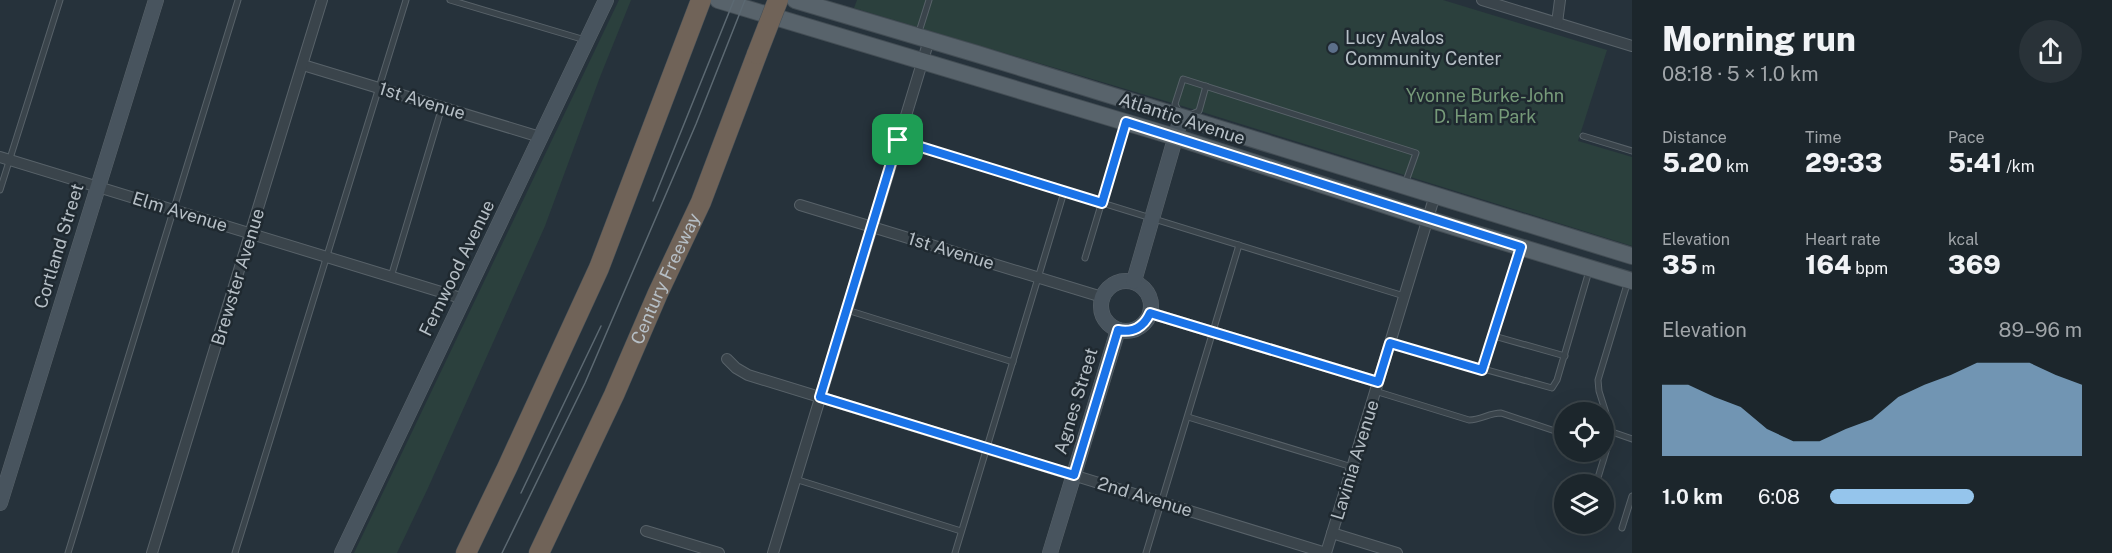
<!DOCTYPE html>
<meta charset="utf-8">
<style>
:root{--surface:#1c262c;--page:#293238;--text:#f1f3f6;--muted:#a0a5a9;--line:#3a4348;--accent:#95c5ec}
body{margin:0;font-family:"Public Sans",sans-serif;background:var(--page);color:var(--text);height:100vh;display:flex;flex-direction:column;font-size:22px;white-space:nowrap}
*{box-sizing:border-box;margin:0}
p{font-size:20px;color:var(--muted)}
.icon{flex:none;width:33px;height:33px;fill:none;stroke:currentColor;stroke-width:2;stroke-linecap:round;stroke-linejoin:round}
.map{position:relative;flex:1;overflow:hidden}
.panel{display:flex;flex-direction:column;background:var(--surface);width:480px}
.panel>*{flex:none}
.fabs{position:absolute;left:1554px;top:402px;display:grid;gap:12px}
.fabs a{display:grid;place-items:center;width:60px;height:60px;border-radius:50%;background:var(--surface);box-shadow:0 6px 24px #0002,0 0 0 2px var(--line);font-size:30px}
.pin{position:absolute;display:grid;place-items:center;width:51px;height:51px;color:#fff;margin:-26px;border-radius:12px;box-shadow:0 3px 9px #0006}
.round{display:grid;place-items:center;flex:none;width:63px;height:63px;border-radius:32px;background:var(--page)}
.headline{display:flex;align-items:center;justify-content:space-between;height:102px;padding:0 30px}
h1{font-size:33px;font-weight:800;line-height:45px}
.figures{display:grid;grid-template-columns:repeat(3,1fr);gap:9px;height:102px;padding:6px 30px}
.figures div{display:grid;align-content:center}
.figures b{font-size:26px;font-weight:800}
.figures small{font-size:16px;font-weight:400}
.figures p{font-size:16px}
.chart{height:168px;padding:12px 30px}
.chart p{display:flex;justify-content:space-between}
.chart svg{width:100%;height:108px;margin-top:6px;fill:var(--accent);opacity:.7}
ul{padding:0 30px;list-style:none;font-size:20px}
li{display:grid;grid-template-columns:96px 72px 1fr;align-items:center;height:45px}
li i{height:15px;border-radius:8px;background:var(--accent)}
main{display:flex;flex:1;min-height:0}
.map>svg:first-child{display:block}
</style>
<main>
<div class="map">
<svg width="1632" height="553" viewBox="0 0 1632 553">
<rect width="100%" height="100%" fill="#26323b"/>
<g fill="#2b403d">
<polygon points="619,0 631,0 600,77 545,226 428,488 397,553 354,553"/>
<polygon points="857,0 1443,0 1607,50 1578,141 1632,157 1632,246 1199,111 854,8"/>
</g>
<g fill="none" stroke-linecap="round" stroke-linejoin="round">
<g stroke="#586269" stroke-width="7">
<g id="lane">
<polyline points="450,0 585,40"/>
<polyline points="918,35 929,0"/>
<polyline points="1179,112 1175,104 1183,79 1416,153 1405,184"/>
<polyline points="1190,115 1199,111 1206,86"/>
<polyline points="1583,136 1632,151"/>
<polyline points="898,140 1404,296"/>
<polyline points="0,190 60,0"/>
<polyline points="1085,258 1125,125"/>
<polyline points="391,277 442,107"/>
<polyline points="1628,281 1598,380 1599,391 1612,432 1632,439"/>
<polyline points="847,310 1013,362"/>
<polyline points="1494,336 1565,356"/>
<polyline points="1390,343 1552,388 1557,380 1589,271"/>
<polyline points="1482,370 1521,249"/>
<path d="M 1375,391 L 1469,420 C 1481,420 1489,413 1501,413 L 1564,434"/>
<polyline points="1188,417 1352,467"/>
<polyline points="795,479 961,531"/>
<polyline points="1596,484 1612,432"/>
<polyline points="1622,528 1632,496"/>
<polyline points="68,553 238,0"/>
<polyline points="235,553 406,0"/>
<polyline points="955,553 1064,192"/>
<polyline points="1146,553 1239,245"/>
</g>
</g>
<g stroke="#586269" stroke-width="12">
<g id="street">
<polyline points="1482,0 1632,46"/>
<polyline points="1557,23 1560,0"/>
<polyline points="303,65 540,137"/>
<polyline points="0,157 464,299"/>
<polyline points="800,205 1102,297"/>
<polyline points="1150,313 1378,382"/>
<polyline points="727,359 736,368 748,375 1326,553"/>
<polyline points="646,531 719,553"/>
<polyline points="1332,533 1397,553"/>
<polyline points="152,553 322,0"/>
<polyline points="773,553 929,40"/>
<polyline points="1326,553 1435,195"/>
</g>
</g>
<g stroke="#586269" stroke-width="16">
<g id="secondary">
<circle cx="1126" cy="306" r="25"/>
<polyline points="1134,281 1181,118"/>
<polyline points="0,503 156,0"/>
<polyline points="342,553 606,0"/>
<polyline points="1050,553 1118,330"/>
</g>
</g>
<g stroke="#434d54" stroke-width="18">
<g id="primary">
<polyline points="718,0 1175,137 1428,219 1632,281"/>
<polyline points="795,0 977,54 1632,256"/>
</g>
</g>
<g stroke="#454f56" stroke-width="21">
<g id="highway">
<polyline points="466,553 507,468 599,268 701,0"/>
<path id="s1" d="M 539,553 L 614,395 L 658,293 L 701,202 L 757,54"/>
</g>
</g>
<use href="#lane" stroke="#3a444b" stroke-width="5"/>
<use href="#street" stroke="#3a444b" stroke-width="10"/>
<use href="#secondary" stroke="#48545e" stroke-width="15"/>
<use href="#primary" stroke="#58636b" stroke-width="16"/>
<use href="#highway" stroke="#706358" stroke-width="20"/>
<g stroke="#5c6972" stroke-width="1.5">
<polyline points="653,201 734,0"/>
<polyline points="521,493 601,326"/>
<polyline points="502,553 585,383 696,124 745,0"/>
</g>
<g stroke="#454f56" stroke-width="21" stroke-linecap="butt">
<polyline id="highway-bridge" points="757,54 778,0"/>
</g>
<use href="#highway-bridge" stroke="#706358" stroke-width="20"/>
</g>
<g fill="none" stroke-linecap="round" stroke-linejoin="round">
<g stroke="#fff" stroke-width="12">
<path id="route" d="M 1126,122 L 1521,247 L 1482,370 L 1390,343 L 1378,382 L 1150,313 C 1144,327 1133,333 1118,330 L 1074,475 L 820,397 L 898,140 L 1102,203 Z"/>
</g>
<use href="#route" stroke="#1a73e8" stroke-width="8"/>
</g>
<circle fill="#5c6f8a" stroke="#1f2930" stroke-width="2" cx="1333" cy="48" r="6"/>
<g text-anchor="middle" stroke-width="5" stroke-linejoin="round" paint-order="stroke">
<g font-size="18" fill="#b6bfc6" stroke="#1f2930" text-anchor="start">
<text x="1345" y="44">Lucy Avalos<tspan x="1345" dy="21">Community Center</tspan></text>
</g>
<g font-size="18" fill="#769a79" stroke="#1f2930">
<text x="1485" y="102">Yvonne Burke-John<tspan x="1485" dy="21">D. Ham Park</tspan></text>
</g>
<g font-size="18" fill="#b6bfc6" stroke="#1f2930">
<text transform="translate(422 101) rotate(17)" y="6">1st Avenue</text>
<text transform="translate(1182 119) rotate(18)" y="6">Atlantic Avenue</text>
<text transform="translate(180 212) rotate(17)" y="6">Elm Avenue</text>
<text transform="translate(59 246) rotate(-73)" y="6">Cortland Street</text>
<text transform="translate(951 251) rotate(17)" y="6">1st Avenue</text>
<text transform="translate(457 268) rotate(-64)" y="6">Fernwood Avenue</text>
<text transform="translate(238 277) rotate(-73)" y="6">Brewster Avenue</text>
<text dy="6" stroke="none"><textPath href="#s1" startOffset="302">Century Freeway</textPath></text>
<text transform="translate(1076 401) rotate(-73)" y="6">Agnes Street</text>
<text transform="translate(1355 460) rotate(-73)" y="6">Lavinia Avenue</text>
<text transform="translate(1145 497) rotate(17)" y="6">2nd Avenue</text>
</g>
</g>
</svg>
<div class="fabs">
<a><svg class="icon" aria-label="locate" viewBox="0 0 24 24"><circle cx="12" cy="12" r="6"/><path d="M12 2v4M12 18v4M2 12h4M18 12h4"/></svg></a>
<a><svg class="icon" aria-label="layers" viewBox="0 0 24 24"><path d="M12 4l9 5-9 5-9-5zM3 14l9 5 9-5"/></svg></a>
</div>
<div class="pin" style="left:898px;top:140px;background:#1e9e55"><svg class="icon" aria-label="arrive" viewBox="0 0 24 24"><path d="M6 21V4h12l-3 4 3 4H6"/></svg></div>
</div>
<section class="panel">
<div class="headline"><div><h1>Morning run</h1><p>08:18 · 5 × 1.0 km</p></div><a class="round"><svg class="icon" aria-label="share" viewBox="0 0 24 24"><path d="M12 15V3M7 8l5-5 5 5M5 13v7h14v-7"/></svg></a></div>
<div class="figures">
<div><p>Distance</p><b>5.20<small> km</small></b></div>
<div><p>Time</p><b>29:33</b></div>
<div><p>Pace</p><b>5:41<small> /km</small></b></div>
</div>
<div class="figures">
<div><p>Elevation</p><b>35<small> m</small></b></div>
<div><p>Heart rate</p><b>164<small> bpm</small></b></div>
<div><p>kcal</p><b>369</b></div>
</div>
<div class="chart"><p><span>Elevation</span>89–96 m</p>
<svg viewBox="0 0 160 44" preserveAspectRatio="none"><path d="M0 44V15L10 15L20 20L30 24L40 33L50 38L60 38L70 33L80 29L90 20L100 15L110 11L120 6L130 6L140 6L150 11L160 15V44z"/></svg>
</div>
<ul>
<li><b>1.0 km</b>6:08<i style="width:57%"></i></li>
</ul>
</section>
</main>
